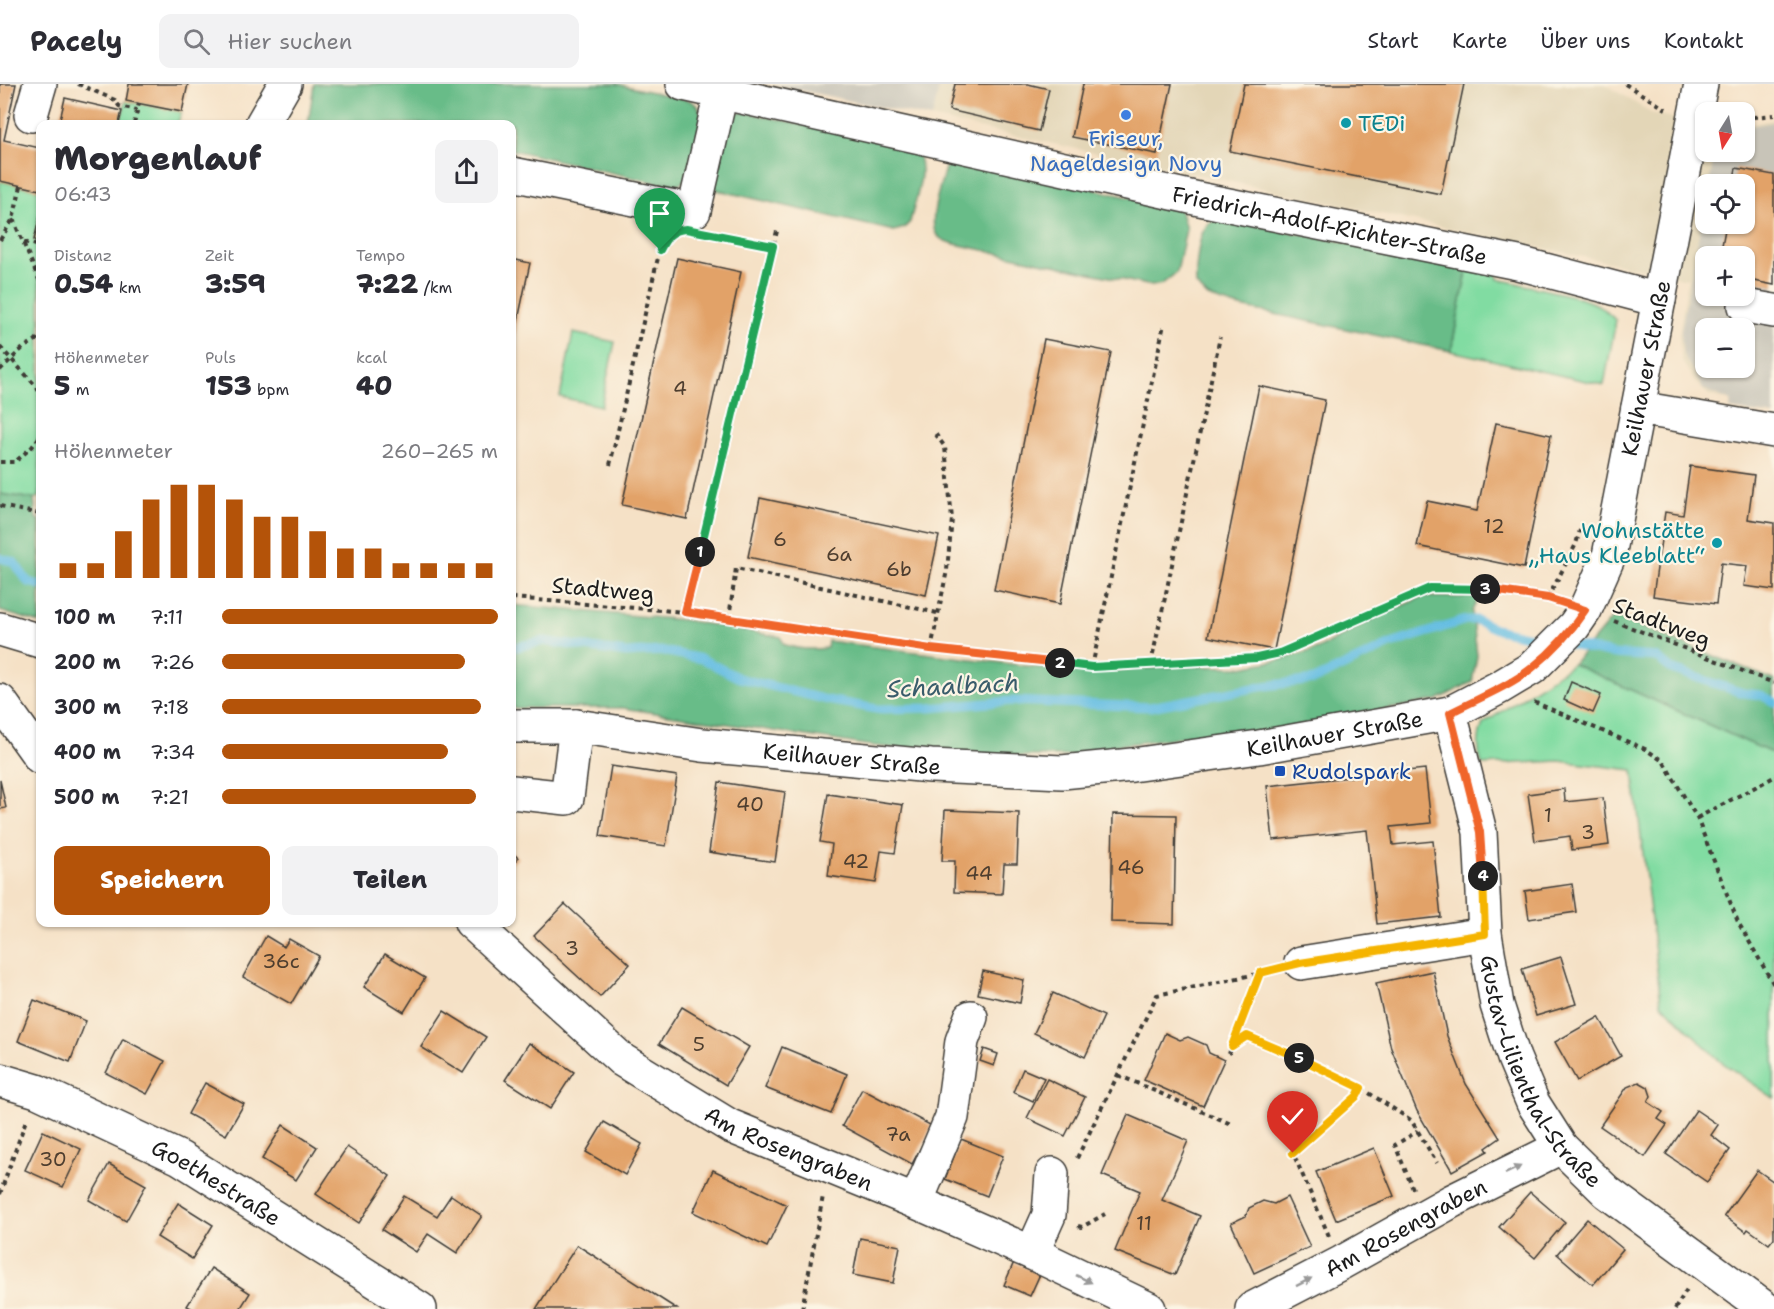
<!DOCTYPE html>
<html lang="de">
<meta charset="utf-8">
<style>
:root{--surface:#fff;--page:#f2f2f3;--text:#2b2b33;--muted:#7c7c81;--line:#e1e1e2;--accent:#b45309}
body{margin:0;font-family:"Shantell Sans",sans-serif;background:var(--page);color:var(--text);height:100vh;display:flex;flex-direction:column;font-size:22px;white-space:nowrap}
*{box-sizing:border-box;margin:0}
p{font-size:20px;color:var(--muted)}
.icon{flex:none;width:33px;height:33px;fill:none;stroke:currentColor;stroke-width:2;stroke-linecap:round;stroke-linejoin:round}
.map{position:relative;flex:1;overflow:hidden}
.sheet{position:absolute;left:36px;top:36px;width:480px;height:807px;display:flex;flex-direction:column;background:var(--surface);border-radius:12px;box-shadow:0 2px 4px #0004}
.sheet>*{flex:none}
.needle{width:39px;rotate:191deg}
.buttons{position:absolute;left:1695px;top:18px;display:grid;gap:12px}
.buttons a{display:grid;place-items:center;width:60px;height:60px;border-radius:12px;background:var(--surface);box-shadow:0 2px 4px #0004;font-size:30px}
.pin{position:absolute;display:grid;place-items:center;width:51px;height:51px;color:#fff;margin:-62px -26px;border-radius:50% 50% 50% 0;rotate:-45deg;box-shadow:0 0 6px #0007}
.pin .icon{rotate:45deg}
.km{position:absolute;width:30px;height:30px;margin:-15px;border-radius:50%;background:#222;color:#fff;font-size:16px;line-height:30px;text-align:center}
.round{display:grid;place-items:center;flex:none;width:63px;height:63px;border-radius:12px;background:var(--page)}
.overview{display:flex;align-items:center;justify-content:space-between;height:102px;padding:0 18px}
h1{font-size:33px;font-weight:800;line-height:45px}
.stats{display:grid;grid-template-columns:repeat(3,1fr);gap:9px;height:102px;padding:6px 18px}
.stats div{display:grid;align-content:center}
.stats b{font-size:26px;font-weight:800}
.stats small{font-size:16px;font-weight:400}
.stats p{font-size:16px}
.chart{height:168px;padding:12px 18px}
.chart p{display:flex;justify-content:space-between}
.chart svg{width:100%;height:108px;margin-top:6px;stroke:var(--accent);stroke-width:6}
.button{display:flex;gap:12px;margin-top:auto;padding:12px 18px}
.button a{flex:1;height:69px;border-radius:12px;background:var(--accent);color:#fff;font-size:24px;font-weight:800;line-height:69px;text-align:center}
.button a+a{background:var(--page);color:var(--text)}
ul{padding:0 18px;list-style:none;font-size:20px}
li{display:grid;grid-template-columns:96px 72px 1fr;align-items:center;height:45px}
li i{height:15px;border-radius:8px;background:var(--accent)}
header{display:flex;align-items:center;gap:36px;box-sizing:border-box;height:84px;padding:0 30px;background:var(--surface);border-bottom:2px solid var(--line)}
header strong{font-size:28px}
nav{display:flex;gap:33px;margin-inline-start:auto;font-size:21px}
.search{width:420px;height:54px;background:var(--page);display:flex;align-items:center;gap:15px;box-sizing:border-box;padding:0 21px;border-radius:12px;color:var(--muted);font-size:22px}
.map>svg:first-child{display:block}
</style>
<header>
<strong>Pacely</strong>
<div class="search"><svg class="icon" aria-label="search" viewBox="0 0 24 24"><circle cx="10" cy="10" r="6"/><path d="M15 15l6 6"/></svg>Hier suchen</div>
<nav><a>Start</a><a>Karte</a><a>Über uns</a><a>Kontakt</a></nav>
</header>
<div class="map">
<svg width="1774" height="1225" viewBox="0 0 1774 1225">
<rect width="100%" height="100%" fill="#fcf5e5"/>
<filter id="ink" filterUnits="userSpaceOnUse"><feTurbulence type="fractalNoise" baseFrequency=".0167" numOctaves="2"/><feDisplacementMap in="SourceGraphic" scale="12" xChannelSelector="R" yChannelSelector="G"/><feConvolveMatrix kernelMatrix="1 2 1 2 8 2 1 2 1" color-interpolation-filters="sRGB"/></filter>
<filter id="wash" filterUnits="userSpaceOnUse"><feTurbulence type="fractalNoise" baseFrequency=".008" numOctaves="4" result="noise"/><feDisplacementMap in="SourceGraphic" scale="24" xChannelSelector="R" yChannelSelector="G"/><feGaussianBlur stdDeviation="1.35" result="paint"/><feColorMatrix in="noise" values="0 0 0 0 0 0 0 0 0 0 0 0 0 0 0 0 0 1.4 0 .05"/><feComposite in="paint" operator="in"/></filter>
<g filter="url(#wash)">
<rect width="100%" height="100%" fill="#f5e1c6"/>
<path fill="#e3d6b7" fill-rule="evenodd" d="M 772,0 L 1605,0 L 1651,29 L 1705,41 L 1706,68 L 1744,68 L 1745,41 L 1774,36 L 1774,332 L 1730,325 L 1731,317 L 1709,311 L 1694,297 L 1682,277 L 1679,251 L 1688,195 ZM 1706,100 L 1744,100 L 1744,140 L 1706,140 ZM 1706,172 L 1744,172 L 1744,212 L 1706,212 ZM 1706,244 L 1744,244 L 1744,284 L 1706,284 Z"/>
<g fill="#c8c4b8" fill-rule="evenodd">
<polygon points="772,0 940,0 932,34"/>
<path d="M 1774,38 L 1774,332 L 1730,325 L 1731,317 L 1703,305 L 1683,270 L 1681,247 L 1705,118 L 1706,140 L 1744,140 L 1744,100 L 1709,100 L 1715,68 L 1744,68 L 1745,43 ZM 1706,172 L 1744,172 L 1744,212 L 1706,212 ZM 1706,244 L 1744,244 L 1744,284 L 1706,284 Z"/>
</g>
<g fill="#81dca2" stroke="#4e7c5f" stroke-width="1.5">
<polygon points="126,17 182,28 177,40 119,40"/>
<polygon points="0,97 40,106 40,128 34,156 40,157 40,412 34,415 0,410"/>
<polygon points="1468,182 1496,189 1498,195 1577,213 1598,221 1616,236 1604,301 1451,267"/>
<polygon points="573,249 615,258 601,322 560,313"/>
<path d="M 1573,580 L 1774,670 L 1774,1014 L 1720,977 L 1661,919 L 1633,686 L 1559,677 L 1482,681 C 1477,667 1477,654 1483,640 Z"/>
</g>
<g fill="#68bc88" stroke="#426c52" stroke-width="1.5">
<polygon points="314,0 616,0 689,16 698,22 703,35 687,94 681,99 670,102 512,66 512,40 308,40"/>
<path d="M 745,28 L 915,65 C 929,85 915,116 910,138 L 904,144 L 894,147 L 717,106 L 710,97 L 733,29 Z"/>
<path d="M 958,74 L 1180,125 L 1186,145 L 1177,188 L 1162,200 L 1152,202 L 955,160 C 948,158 942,157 937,151 C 927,139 941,100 945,84 Z"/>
<path d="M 1218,134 L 1468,182 L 1451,267 L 1236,222 L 1208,213 L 1196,201 C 1195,189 1198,151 1206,143 C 1208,139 1214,136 1218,134 Z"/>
<polygon points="0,410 34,415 36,435 40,436 40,539 0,527"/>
<path d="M 1422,513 L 1479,513 L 1472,527 L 1477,572 L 1472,598 L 1437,616 L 1198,660 L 1196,651 L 1112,662 L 1112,672 L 966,672 L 866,661 L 623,624 L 512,624 L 512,521 L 684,536 L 781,553 L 783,560 C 797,566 812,566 827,564 L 828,557 L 1050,585 L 1096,588 L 1179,582 L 1241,583 L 1279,576 L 1318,565 L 1383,530 Z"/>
<polygon points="1614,532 1774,596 1774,670 1573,580"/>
</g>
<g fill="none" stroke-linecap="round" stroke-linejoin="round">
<g stroke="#64bde2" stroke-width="9">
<polyline points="0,474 14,478 28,498 40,501"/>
<polyline points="1566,560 1613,570 1656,573 1671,585 1743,609 1761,611 1774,618"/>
<polyline points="512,564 544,557 626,569 663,567 702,575 739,594 827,616 877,625 929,624 1012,617 1150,623 1265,602 1314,596 1391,560 1466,536 1476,536 1499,546 1549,557"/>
</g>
</g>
<g id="blocks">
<g fill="#e2a268">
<polygon points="0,0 16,0 4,56 40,64 40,106 0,97"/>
<polygon points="129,0 188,0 182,28 126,17"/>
<polygon points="955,0 1028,0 1049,5 1039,47 949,26"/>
<polygon points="1083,0 1172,0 1157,70 1072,53"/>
<polygon points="1244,0 1464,0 1441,110 1230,67"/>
<polygon points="65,14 122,27 119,40 59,40"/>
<polygon points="1736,84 1774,91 1774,201 1744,195 1744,172 1720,172 1726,140 1744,140 1744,100 1733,100"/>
<polygon points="40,132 40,157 34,156"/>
<polygon points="677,174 741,188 687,435 622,421"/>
<polygon points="512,175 530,179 513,260 512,260"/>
<polygon points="1044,255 1111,268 1060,520 994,506"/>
<polygon points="1259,302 1325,316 1274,566 1208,553"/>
<polygon points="1496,339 1551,351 1524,484 1417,462 1427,417 1477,427"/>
<polygon points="1690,382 1754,391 1748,435 1774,439 1774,506 1744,502 1747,482 1721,479 1716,520 1653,512 1665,428 1683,431"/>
<polygon points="760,414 939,452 926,511 748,473"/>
<polygon points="1571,598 1601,611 1593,629 1564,616"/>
<polygon points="611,682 677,692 666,762 600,752"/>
<polygon points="1425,685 1431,739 1391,743 1393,761 1433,757 1441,833 1377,840 1367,746 1273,756 1267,702"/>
<polygon points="0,696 6,724 0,725"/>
<polygon points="719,698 785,708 775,778 709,768"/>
<polygon points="1564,705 1565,718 1603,714 1609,761 1572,766 1570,752 1535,757 1528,710"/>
<polygon points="828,710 903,721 895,769 881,767 876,799 828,792 832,760 820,758"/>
<polygon points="945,726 1019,729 1017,780 1004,780 1002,810 954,808 955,777 942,777"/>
<polygon points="1113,730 1176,731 1174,840 1111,838"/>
<polygon points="512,768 518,774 512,780"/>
<polygon points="1572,800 1576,828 1529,835 1525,807"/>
<polygon points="565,820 630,880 600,913 534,852"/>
<polygon points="266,852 284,863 289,855 319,872 291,920 243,893"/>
<polygon points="385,870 425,894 404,928 364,903"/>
<polygon points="1561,873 1576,920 1536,932 1522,885"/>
<polygon points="983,887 1024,896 1020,919 978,910"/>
<polygon points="1433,887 1447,952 1466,1000 1500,1054 1486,1064 1488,1067 1452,1087 1417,1027 1391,964 1376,899"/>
<polygon points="1053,909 1104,932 1085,973 1034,949"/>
<polygon points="34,916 86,937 70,978 18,957"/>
<polygon points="682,923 749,963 726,1001 659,960"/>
<polygon points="444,927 486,953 463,989 421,963"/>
<polygon points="1599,933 1621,972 1577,997 1555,958"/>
<polygon points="1165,949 1180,956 1188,953 1206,961 1209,969 1224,976 1203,1022 1144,996"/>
<polygon points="123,955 165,977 147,1010 106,989"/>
<polygon points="529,959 574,988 550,1025 505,996"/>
<polygon points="782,963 847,990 831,1030 765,1004"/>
<polygon points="984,965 998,970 994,982 980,977"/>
<polygon points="1023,985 1044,994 1033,1017 1013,1008"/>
<polygon points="1047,995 1085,1013 1065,1052 1027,1034"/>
<polygon points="1639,998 1648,1003 1651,1012 1648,1018 1663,1028 1658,1035 1667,1041 1645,1073 1600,1042 1627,1003"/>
<polygon points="205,999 244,1020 226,1051 188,1030"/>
<polygon points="862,1005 932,1042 912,1080 842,1042"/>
<polygon points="1696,1026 1718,1041 1711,1051 1730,1066 1707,1098 1666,1070"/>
<polygon points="1128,1031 1188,1057 1162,1116 1200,1132 1175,1191 1115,1167 1140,1107 1102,1091"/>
<polygon points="604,1038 642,1060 625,1091 586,1068"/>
<polygon points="283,1041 317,1063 296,1096 262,1075"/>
<polygon points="43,1047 81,1065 63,1103 25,1086"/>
<polygon points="961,1055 1003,1072 987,1112 945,1095"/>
<polygon points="347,1063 390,1092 359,1139 316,1110"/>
<polygon points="1374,1064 1394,1112 1336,1136 1316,1088"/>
<polygon points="109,1080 146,1101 126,1137 89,1116"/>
<polygon points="713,1086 787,1121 767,1163 693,1128"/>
<polygon points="1757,1086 1774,1098 1774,1154 1769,1160 1748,1145 1746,1148 1724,1132"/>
<polygon points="1530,1108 1565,1138 1535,1174 1499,1143"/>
<polygon points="451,1111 482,1132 457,1169 428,1150 416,1168 382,1146 404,1112 437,1132"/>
<polygon points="1287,1113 1310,1163 1254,1189 1231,1139 1246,1132 1249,1124 1263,1117 1274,1120"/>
<polygon points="178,1119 213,1141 192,1175 157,1153"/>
<polygon points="1587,1135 1623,1165 1593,1201 1557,1170"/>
<polygon points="860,1154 900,1162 893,1199 853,1191"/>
<polygon points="577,1161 669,1220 677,1225 536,1225"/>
<polygon points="1014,1178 1040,1190 1030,1212 1004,1201"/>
<polygon points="211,1184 250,1209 240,1225 193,1225 187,1222"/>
</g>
</g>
</g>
<g filter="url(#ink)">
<use href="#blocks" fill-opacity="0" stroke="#3d3a36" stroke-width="1.5"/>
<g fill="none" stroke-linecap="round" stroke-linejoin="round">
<g stroke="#3d3a36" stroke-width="36">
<g id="minor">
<path id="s1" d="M 683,0 L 1199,115 L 1518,179 L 1659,216"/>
<polyline points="31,31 40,0"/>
<polyline points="262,40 285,0"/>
<polyline points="512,90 694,127 721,9"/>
<polyline points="1745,222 1774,227"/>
<polyline points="1638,324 1774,347"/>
<polyline points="0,545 40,557"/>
<polyline points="0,617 40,673"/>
<path id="s2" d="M 1450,629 L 1480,748 L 1485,850 L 1497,921 L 1514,974 L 1533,1019 L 1561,1063 L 1607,1108 L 1766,1225"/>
<path id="s3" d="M 512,642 L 576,642 L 702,661 L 931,682 L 1062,688 L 1132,681 L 1259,663 L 1450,629 L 1500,603 L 1532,584 L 1574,542 L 1585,526 L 1609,472 L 1701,0"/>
<polyline points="512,708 567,714 576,642"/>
<path id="s4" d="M 471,838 L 622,976 L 730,1042 L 916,1118 L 1032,1169 L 1149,1225"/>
<polyline points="1301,879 1485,850"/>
<path id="s5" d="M 0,996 L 37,1007 L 180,1074 L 420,1225"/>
<polyline points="916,1118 952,1033 962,957 971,933"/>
<polyline points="1032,1169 1049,1131 1052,1090"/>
<path id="s6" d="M 1252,1225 L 1341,1179 L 1452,1117 L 1561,1063"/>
</g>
</g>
<g stroke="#3d3a36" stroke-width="4" stroke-dasharray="4.5 4.5" stroke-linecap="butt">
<polyline points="78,0 115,16 119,22 137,26"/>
<polyline points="1625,0 1666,25"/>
<polyline points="1744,34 1774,31"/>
<polyline points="134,40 139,19"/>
<polyline points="13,135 40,198"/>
<polyline points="712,150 773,163"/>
<polyline points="0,156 13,135 21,102"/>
<polyline points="24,158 40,162"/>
<polyline points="0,263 37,303 40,312"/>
<polyline points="0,286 23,264 36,256 40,250"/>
<polyline points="0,378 15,378 32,363 40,352"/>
<polyline points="610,381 656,182 660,166 666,154"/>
<polyline points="0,422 40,430"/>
<polyline points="512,514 685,528 931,565 1092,583 1257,574 1280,569 1430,504 1488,505 1556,517"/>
<polyline points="1548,514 1576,460 1580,446"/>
<polyline points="685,528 777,147"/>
<polyline points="729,534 736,484 937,529"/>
<polyline points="1614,537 1774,599"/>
<polyline points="931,565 947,486 952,435 945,363 934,348"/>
<polyline points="1151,580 1220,253"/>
<polyline points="1092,583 1164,240"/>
<polyline points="1534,618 1645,665 1663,677 1697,734 1738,838 1774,901"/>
<polyline points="1697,734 1774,693"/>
<polyline points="1232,962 1247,952 1273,962 1361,1004 1411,1036 1437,1079"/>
<polyline points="1229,970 1259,890"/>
<polyline points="1118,991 1231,1040"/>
<polyline points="1077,1074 1157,911 1271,887"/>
<polyline points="1413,1105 1395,1061 1418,1047"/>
<polyline points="0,1110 26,1036"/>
<polyline points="1078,1142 1082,1143 1105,1130"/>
<polyline points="1329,1152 1293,1069 1357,1012 1361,1004"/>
<polyline points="802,1225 823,1112"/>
<polyline points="1675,1225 1687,1205"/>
</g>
<use href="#minor" stroke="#fff" stroke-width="33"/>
</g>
<defs><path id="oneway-solid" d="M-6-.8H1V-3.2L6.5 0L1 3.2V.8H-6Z" transform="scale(1.5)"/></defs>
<g fill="#999">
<use href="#oneway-solid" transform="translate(1513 1086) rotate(-26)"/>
<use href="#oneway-solid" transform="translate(1084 1195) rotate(26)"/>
<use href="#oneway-solid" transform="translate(1304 1198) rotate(-27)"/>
</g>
</g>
<g fill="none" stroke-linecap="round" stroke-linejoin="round" filter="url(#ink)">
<g stroke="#fff" stroke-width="12">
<path id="split-1" d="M 660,166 C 666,154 671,146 686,145 L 773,162 L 700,468"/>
</g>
<g stroke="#fff" stroke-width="12">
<polyline id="split-2" points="700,468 685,528 931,565 1060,579"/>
</g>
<g stroke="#fff" stroke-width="12">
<polyline id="split-3" points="1060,579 1092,583 1257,574 1280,569 1430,504 1485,505"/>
</g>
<g stroke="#fff" stroke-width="12">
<path id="split-4" d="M 1483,792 L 1480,748 L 1450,629 C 1477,615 1508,603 1532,584 C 1552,568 1571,547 1585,526 L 1548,514 L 1485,505"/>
</g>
<g stroke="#fff" stroke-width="12">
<polyline id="split-5" points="1299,974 1247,952 1232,962 1260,889 1300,879 1485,850 1483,792"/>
</g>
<g stroke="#fff" stroke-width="12">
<polyline id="split-6" points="1293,1069 1357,1012 1361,1004 1299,974"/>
</g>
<use href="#split-1" stroke="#22a559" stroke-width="8"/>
<use href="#split-2" stroke="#f0652b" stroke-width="8"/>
<use href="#split-3" stroke="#22a559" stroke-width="8"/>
<use href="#split-4" stroke="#f0652b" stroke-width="8"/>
<use href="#split-5" stroke="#f5b400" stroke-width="8"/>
<use href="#split-6" stroke="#f5b400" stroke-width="8"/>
</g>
<circle fill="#3f7fe0" stroke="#fcf5e5" stroke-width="2" cx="1126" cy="31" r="6"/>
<g fill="#0f9aa8" stroke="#fcf5e5" stroke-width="2">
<circle cx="1346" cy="39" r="6"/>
<circle cx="1717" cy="459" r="6"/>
</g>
<rect fill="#1a4fb4" stroke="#fcf5e5" stroke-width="2" x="1274" y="681" width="12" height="12" rx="3"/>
<g text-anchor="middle" stroke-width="4.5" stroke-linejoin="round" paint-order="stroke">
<g font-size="20" fill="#4e3e2f">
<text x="680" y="311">4</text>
<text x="1494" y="449">12</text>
<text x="780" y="462">6</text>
<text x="839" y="477">6a</text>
<text x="899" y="492">6b</text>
<text x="750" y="727">40</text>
<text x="1548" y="738">1</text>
<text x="1588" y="755">3</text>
<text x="856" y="784">42</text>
<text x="1131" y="790">46</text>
<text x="979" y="796">44</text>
<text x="572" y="871">3</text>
<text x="281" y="884">36c</text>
<text x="699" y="967">5</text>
<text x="898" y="1057">7a</text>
<text x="53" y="1082">30</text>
<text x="1144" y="1146">11</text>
</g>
<g font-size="22" fill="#0d838f" stroke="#fcf5e5" text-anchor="start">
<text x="1358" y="47">TEDi</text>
<text x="1705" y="454" text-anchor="end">Wohnstätte<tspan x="1705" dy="25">„Haus Kleeblatt“</tspan></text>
</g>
<g font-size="22" fill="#366cbe" stroke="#fcf5e5">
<text x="1126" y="62">Friseur,<tspan x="1126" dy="25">Nageldesign Novy</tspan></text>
</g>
<g font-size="22" fill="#1c1c1c" stroke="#fcf5e5">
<text dy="8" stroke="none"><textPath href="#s1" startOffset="662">Friedrich-Adolf-Richter-Straße</textPath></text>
<text dy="8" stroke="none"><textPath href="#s3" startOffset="1368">Keilhauer Straße</textPath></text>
<text transform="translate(603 505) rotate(5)" y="8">Stadtweg</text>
<text transform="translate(1662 538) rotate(21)" y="8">Stadtweg</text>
<text dy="8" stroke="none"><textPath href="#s3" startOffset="828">Keilhauer Straße</textPath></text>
<text dy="8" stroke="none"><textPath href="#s3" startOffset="342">Keilhauer Straße</textPath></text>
<text dy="8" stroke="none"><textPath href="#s2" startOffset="376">Gustav-Lilienthal-Straße</textPath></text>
<text dy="8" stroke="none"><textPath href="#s4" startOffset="394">Am Rosengraben</textPath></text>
<text dy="8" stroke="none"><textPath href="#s5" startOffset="240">Goethestraße</textPath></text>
<text dy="8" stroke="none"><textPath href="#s6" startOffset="174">Am Rosengraben</textPath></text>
</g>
<g font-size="22" fill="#164399" stroke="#fcf5e5" text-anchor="start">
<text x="1292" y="695">Rudolspark</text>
</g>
<g font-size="24" font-style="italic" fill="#395c6b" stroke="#fcf5e5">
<text transform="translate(953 602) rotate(-3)" y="8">Schaalbach</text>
</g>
</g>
</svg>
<div class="buttons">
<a><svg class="needle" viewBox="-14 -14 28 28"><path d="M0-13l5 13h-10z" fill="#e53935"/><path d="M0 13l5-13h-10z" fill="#7c7c81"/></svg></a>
<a><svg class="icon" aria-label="locate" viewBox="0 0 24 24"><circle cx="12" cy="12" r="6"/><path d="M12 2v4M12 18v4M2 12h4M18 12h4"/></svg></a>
<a>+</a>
<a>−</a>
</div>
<div class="pin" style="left:660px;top:166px;background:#1e9e55"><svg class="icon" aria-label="arrive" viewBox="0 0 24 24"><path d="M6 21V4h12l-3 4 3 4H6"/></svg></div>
<div class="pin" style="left:1293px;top:1069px;background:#d93025"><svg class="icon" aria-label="check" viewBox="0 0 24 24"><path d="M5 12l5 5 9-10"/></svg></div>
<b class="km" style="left:700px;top:468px">1</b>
<b class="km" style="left:1060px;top:579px">2</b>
<b class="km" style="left:1485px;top:505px">3</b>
<b class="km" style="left:1483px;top:792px">4</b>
<b class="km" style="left:1299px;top:974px">5</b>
<section class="sheet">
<div class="overview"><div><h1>Morgenlauf</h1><p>06:43</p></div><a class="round"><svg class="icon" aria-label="share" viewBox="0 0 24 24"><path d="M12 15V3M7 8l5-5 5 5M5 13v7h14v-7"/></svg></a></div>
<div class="stats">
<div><p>Distanz</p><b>0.54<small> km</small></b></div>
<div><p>Zeit</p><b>3:59</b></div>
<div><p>Tempo</p><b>7:22<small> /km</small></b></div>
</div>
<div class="stats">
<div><p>Höhenmeter</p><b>5<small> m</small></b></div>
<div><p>Puls</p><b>153<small> bpm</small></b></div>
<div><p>kcal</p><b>40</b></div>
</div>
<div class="chart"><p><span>Höhenmeter</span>260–265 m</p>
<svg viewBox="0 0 160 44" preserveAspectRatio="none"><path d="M5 44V38M15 44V38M25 44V25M35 44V12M45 44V6M55 44V6M65 44V12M75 44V19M85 44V19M95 44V25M105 44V32M115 44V32M125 44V38M135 44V38M145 44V38M155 44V38"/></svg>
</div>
<ul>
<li><b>100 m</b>7:11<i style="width:100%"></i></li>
<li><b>200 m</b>7:26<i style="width:88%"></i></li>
<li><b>300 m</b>7:18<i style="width:94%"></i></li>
<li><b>400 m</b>7:34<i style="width:82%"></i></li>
<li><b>500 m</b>7:21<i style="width:92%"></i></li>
</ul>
<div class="button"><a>Speichern</a><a>Teilen</a></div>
</section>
</div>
